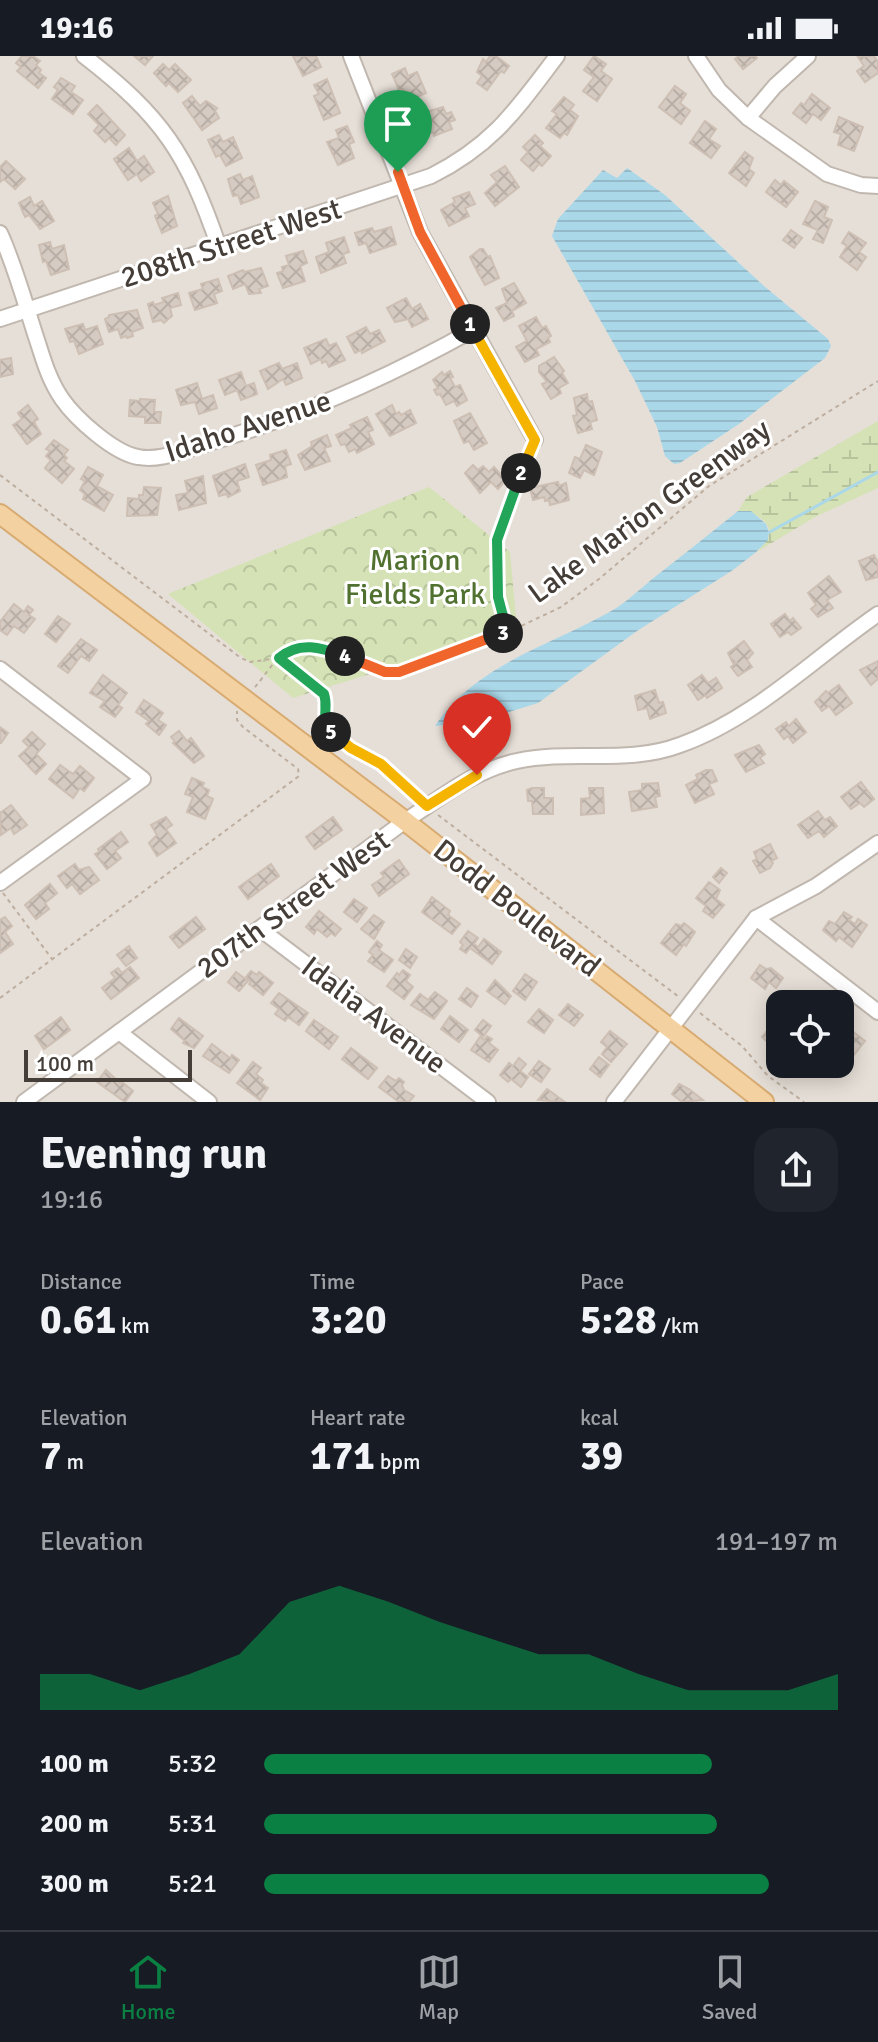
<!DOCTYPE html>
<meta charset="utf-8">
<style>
:root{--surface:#171b24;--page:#20242c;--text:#f1f3f6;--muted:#9ea1a6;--line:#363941;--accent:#0b8043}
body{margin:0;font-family:Signika,sans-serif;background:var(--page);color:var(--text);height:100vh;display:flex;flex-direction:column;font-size:30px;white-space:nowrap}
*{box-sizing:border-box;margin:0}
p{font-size:26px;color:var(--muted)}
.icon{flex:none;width:44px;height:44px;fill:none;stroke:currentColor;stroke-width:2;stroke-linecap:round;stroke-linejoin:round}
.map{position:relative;height:1046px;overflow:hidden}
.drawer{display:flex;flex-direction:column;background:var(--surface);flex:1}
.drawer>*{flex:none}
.tools{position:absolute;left:766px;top:934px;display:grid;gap:16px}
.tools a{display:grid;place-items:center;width:88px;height:88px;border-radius:16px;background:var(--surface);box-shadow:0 4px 20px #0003;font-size:40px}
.scale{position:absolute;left:24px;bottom:20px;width:168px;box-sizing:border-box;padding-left:8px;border:4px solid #453e38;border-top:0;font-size:22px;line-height:28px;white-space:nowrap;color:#453e38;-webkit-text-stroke:6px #fff;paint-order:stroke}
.pin{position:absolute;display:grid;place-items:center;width:68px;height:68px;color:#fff;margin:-82px -34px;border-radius:50% 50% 50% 0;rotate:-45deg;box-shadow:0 0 8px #0007}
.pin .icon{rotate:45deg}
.km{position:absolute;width:40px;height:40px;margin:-20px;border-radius:50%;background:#222;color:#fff;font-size:22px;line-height:40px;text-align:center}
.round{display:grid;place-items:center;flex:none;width:84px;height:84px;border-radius:24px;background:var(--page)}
.headline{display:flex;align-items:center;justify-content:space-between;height:136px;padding:0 40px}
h1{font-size:44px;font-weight:700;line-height:60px}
.metrics{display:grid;grid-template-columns:repeat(3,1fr);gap:12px;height:136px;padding:8px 40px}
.metrics div{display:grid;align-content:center}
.metrics b{font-size:40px;font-weight:700}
.metrics small{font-size:22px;font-weight:400}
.metrics p{font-size:22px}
.chart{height:224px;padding:16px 40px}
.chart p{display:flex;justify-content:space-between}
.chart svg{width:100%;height:144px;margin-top:8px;fill:var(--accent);opacity:.7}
ul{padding:0 40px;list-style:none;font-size:26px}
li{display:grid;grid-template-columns:128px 96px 1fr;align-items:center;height:60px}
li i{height:20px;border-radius:10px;background:var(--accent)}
.status{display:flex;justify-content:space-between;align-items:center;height:56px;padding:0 40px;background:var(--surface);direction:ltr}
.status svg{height:22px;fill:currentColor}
.tabs{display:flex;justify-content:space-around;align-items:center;height:112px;border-top:2px solid var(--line);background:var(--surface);font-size:22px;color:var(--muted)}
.tabs a{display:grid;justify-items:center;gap:4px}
.tabs .current{color:var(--accent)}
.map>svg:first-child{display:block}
</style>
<div class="status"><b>19:16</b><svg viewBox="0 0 49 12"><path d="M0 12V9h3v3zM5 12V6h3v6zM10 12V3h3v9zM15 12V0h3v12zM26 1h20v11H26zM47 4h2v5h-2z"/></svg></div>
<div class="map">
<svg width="878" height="1046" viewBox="0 0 878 1046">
<defs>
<pattern id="wetland-marsh" width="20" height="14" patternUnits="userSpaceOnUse" patternTransform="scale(2)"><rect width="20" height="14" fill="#d4e2b5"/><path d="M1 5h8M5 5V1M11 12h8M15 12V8" fill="none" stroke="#b7c39c"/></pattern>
<pattern id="park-crowns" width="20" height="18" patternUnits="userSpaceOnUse" patternTransform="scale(2)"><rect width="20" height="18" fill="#d4e2b5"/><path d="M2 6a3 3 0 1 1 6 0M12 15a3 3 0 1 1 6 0" fill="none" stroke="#b7c39c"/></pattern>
<pattern id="water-rules" width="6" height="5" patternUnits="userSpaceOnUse" patternTransform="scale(2)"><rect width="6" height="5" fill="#abd8e9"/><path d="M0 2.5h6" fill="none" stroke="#94bac9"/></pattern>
<pattern id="building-cross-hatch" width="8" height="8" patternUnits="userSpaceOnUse" patternTransform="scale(2)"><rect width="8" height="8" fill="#d6cbc2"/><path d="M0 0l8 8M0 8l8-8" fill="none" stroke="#b9afa7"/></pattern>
</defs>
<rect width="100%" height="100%" fill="#f2eee8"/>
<path fill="#e6dfd7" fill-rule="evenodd" d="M 0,0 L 878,0 L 878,1046 L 0,1046 ZM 780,948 L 840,948 L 840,1008 L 780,1008 Z"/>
<path fill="url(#wetland-marsh)" d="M 878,365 L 878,432 L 815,461 L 755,497 C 760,493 766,487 768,482 C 775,465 751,455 738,455 L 747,441 Z"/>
<polygon fill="url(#park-crowns)" points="429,431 510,496 517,572 293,642 168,538"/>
<g fill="url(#water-rules)">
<polygon points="627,112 665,139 764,230 828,283 831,290 825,302 739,368 680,407 674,408 665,400 657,371 635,325 552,180 558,163 603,114 617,122"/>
<path d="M 738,455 L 751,455 L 766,468 L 769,476 L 768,484 L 755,497 L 733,514 L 637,575 L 538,647 L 483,664 L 435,670 C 477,607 551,590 613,554 C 628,545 642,531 656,520 C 684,498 711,477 738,455 Z"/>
</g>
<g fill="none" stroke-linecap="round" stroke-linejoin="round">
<polyline stroke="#abd8e9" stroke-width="3" points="766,478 878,416"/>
</g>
<g fill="url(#building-cross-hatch)" stroke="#cdbfb3" stroke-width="2">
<polygon points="22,0 33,0 40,5 36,9 41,14 39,17 46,22 38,32 17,15 21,11 16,7"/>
<polygon points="134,0 153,0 145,9"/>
<polygon points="293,0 316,0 321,11 303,20"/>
<polygon points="490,0 496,0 509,10 504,17 501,15 487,34 477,27 482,20 477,16 483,3 486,6"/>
<polygon points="594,0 606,8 601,15 612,23 597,45 583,35 594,21 584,14"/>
<polygon points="739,0 755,0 757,2 743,13 735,3"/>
<polygon points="874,0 878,6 878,17 865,26 857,15 864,10 858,1"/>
<polygon points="163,8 169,14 175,8 191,24 178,36 169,27 166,30 154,17"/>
<polygon points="405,12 408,20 417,16 426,37 408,45 403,33 399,34 392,18"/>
<polygon points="61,22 75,30 71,36 83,44 73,58 52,43 58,34 54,31"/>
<polygon points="327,23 340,57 324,64 314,40 319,38 314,29"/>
<polygon points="675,30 686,38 680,47 690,55 681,68 659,51"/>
<polygon points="812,38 830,52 821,64 813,58 806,67 793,57 801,47 804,49"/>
<polygon points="192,40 200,50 206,45 217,52 215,55 219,62 202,74 183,47"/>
<polygon points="564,41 574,49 570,54 578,60 567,79 564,77 560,82 546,72 557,58 552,55"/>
<polygon points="97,49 125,79 116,89 109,82 105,86 94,75 99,69 88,58"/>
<polygon points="443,51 446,58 451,56 455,64 449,66 452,73 434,80 433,76 417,81 410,61"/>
<polygon points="839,61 863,71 854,95 838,89 841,78 834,76"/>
<polygon points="705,65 716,73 709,83 720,90 711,102 690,87"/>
<polygon points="347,70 354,86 349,88 354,102 338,109 327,86 339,82 336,74"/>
<polygon points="219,79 223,86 233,81 242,102 226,110 220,99 216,101 208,84"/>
<polygon points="535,79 543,87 540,90 551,100 542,110 539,108 533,115 521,104 528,96 523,91"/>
<polygon points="129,92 137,105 144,100 154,116 141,125 137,118 128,124 114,103"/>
<polygon points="745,96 753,102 749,113 754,117 746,130 729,117"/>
<polygon points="6,105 25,123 15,133 4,123 0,126 0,111"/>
<polygon points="505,110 519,131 495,150 485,137 497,126 491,119"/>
<polygon points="240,118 243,124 252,120 259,141 241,148 238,139 233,140 228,123"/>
<polygon points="775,124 781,129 784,125 798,136 786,151 766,136"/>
<polygon points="469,136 475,148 465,152 469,160 449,170 441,154 455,146 453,142"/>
<polygon points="168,140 177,170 162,177 155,160 158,158 153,147"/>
<polygon points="30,141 34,150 42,145 54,165 40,173 29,159 25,161 19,147"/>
<polygon points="815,145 828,151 824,161 832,164 823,187 813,183 818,174 803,168"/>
<polygon points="391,171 396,188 370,197 366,187 359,189 355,177 372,172 374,176"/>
<polygon points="791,174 802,182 794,192 783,184"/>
<polygon points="849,176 866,187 859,196 866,201 857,214 840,201 847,190 842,187"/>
<polygon points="344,181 349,196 343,198 346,207 321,217 316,201 329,196 326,187"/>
<polygon points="50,186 52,193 64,189 69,213 51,219 46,205 43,206 39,189"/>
<polygon points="480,193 483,193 488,201 490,200 499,222 485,229 477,215 479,214 476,213 470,201"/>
<polygon points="303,195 307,207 300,210 305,225 283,232 277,217 283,215 282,211 289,209 286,200"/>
<polygon points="261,212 268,230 259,233 261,237 249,238 245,228 233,233 228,220 243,214 244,216"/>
<polygon points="218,223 222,235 214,238 217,247 195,254 189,237 203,233 201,228"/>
<polygon points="514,227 526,247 512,255 514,260 504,265 496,252 507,247 502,233"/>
<polygon points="178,237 181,249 170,252 172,260 164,267 161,264 153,266 148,248 153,246 154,249 164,246 162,242"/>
<polygon points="406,242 412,253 420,248 428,263 412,271 408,263 395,266 387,252"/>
<polygon points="137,254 143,272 132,276 133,280 127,282 126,280 121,282 118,273 109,276 105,263 109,261 109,259"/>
<polygon points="536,261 542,272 546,270 551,280 548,282 550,286 536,293 539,299 525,306 516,291 527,285 519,270"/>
<polygon points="83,268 85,274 97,270 103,288 79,298 74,285 70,286 65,273"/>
<polygon points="366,271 370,278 379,274 385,285 362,297 361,294 355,297 347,281"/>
<polygon points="326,283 329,290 336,287 345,304 329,311 326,305 322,307 321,303 311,308 304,292"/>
<polygon points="554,301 564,315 562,317 568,327 559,332 561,337 551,343 542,328 547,326 539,316 539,310"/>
<polygon points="11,302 13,318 0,321 0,304"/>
<polygon points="279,307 282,313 297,307 302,322 286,329 283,323 268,333 260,315"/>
<polygon points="450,315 453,321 450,322 455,331 460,329 467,344 457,350 454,345 446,349 440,338 437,339 434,334 438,332 433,324 442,316 444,319"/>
<polygon points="241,316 246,330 254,327 257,338 241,344 237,334 225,339 219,324"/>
<polygon points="197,327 202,343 213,339 217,352 199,358 195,346 181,349 176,334"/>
<polygon points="587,338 588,346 592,345 597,364 590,366 592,373 578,377 573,360 577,359 574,342"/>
<polygon points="140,343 155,344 154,356 161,356 160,367 145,367 145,361 129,360 130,344 140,345"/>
<polygon points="28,349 38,363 34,366 41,378 27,388 13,369 22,363 18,357"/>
<polygon points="392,349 396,358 399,356 401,359 410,354 416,367 390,380 376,358"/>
<polygon points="470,357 487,387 474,394 469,385 464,387 454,365"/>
<polygon points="367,361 373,374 368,376 374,388 357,397 355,393 349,396 345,388 341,389 336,379 352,372 350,369"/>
<polygon points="327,379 331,390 324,392 330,405 305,414 298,399 312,390 311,386"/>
<polygon points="54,384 68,394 64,399 67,402 64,405 74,413 62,427 45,412 51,404 46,400 50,395 46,393"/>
<polygon points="586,389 602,396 594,419 584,414 580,422 569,417 575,401 580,403"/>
<polygon points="286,394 291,408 285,410 287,421 263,429 256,409 271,404 270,399"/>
<polygon points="245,408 249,421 237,425 240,435 228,441 227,438 219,440 213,420"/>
<polygon points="473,409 478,414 483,410 489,416 494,411 506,424 498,433 491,426 480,437 465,417"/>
<polygon points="88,411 103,419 97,430 113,439 104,455 83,443 85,438 80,434 85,425 81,423"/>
<polygon points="203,420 206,447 179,454 176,439 188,437 185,425"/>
<polygon points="558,426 559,430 566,427 569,444 550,449 549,444 545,445 544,441 533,444 530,432"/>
<polygon points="144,431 161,432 157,459 127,460 128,442 139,443 139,439 143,439"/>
<polygon points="874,499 878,506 878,521 866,524 859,505"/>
<polygon points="829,520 841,536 827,544 833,552 818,561 811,553 816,549 808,537"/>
<polygon points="14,548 24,556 28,550 33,554 29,559 35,563 24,577 14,570 7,579 0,574 0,566"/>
<polygon points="785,558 790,565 793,562 801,572 791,579 788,576 780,581 771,568"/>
<polygon points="58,560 70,568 56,586 45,578"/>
<polygon points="81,583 97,594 89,605 81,600 68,617 58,610"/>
<polygon points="744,585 753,597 747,604 752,611 738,620 731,611 736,607 733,607 728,597"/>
<polygon points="878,605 878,623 871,629 860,614"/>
<polygon points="103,619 127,637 118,649 122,652 115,661 100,651 105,645 90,637"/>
<polygon points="702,619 708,627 716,622 722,632 707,642 706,639 698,644 688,629"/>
<polygon points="839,629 852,647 836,659 829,650 822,655 815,646 826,635 828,637"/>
<polygon points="655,634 659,647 663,646 666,657 650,663 647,652 638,654 635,640"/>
<polygon points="144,644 163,657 158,664 166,669 159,679 146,668 149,665 136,656"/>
<polygon points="796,663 806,676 793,687 788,680 784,683 776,673 786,666 789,670"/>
<polygon points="0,671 8,677 1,687 0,687"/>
<polygon points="179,675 187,685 191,682 204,700 194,707 173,687 175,686 171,681"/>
<polygon points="32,676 45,688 36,698 46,708 36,718 19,700 29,691 23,685"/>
<polygon points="759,689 765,698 760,702 764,707 746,716 735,699"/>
<polygon points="60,709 73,718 80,710 94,722 84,735 80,732 73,742 49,723"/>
<polygon points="706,714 712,714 717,725 709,728 714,738 695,747 686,729 698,723 696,719"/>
<polygon points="192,722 204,727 202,731 209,734 207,740 213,743 205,763 187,756 193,741 185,738"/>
<polygon points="861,726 874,743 864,751 860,747 851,753 841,741"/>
<polygon points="658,727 660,740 655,741 657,751 632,755 629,736 642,734 642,728"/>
<polygon points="532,732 544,732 544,742 553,742 553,758 533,758 532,745 528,745 527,734"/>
<polygon points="589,732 603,732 604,757 581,759 581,743 590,742"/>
<polygon points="11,749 27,769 14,778 11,772 1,779 0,757"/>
<polygon points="818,755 825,764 830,761 837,770 824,781 819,775 808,782 798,769"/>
<polygon points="166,761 172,769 166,773 176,787 157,800 149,787 157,779 151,769"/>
<polygon points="333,761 342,774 315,793 306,781"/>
<polygon points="121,776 128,786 115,795 121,802 107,813 95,798 100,795 98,793"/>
<polygon points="770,788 777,802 771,805 773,807 770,812 760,817 753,805 757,803 754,796"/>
<polygon points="399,804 409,818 379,840 372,829 384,821 381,817"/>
<polygon points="75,808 79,814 89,811 99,824 80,838 72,828 67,832 58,820"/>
<polygon points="271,808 279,820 248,843 239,831"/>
<polygon points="721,812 727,817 719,827 713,821"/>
<polygon points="709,826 720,834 716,843 724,849 713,862 703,855 706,850 696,842"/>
<polygon points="50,828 57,837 45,847 49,853 36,863 25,849"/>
<polygon points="432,841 450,855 448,859 460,868 452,878 422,856"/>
<polygon points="354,843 367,852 357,866 344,856"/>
<polygon points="319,855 341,873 335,880 331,877 327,881 317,873 314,878 306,871"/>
<polygon points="844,856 852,861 849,864 855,868 858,863 867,869 852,891 839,881 836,885 823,874 829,865 835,868"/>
<polygon points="374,859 384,866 374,883 361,873"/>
<polygon points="5,861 12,870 5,876 13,888 0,897 0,864"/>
<polygon points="196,861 205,873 179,892 170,881"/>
<polygon points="684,867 695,876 686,890 684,888 676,899 661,887 676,868 681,870"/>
<polygon points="468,875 478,882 474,888 478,891 484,883 501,896 492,908 470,892 466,897 460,893 463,889 460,886"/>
<polygon points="377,885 382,889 379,894 393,904 384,916 368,905 373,899 369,896"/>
<polygon points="129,890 137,902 126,910 117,899"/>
<polygon points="406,893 417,901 410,912 399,904"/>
<polygon points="760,909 766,913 771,912 783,922 776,932 769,926 765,933 751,922"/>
<polygon points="130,911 139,922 111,943 102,932 115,922 111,917 118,912 122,917"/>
<polygon points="403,914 410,919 406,925 413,931 404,943 387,930 397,917 399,919"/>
<polygon points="251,915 257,919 259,916 273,927 263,939 249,928 251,926 246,921"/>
<polygon points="236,916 248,925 239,935 228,926"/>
<polygon points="525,918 537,926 525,944 513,935"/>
<polygon points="495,924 511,940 505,948 487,935"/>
<polygon points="467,932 478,940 471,951 459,943"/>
<polygon points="435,936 447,945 434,963 411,949 420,938 428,944"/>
<polygon points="279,937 308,957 299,969 288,961 285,965 275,958 279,953 271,947"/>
<polygon points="568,948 583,959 574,970 559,959"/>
<polygon points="539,953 553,964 544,977 528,966"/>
<polygon points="450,960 468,974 459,986 441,973"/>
<polygon points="61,961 70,974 44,993 35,980"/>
<polygon points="179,962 203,980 194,992 183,987 185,985 171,973"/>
<polygon points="314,964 338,981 329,993 306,975"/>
<polygon points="483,964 491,970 483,981 475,974"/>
<polygon points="773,967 780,972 780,998 762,981"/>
<polygon points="842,967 865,985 853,1000 840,989"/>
<polygon points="610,975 627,988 611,1006 602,998 607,991 601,986"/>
<polygon points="487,980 492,983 489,987 498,994 489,1006 471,994 480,981 484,984"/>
<polygon points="212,988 230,1002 232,999 239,1004 229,1017 203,1000"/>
<polygon points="351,992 377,1012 368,1023 342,1003"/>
<polygon points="599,1001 609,1009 600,1021 590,1013"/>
<polygon points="519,1002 526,1008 520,1015 528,1021 521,1031 511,1023 508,1026 500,1019 509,1007 513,1010"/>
<polygon points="539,1005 550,1013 541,1026 529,1018"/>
<polygon points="253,1006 261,1012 256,1018 263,1024 261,1027 268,1032 260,1044 237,1027"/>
<polygon points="106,1014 121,1028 122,1026 133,1035 125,1046 97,1026"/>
<polygon points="388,1020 396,1025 399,1022 404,1026 402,1029 404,1034 414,1040 409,1046 399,1046 379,1031"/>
<polygon points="679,1028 689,1033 703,1044 682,1046 672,1038"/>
<polygon points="547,1033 565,1046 538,1044"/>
</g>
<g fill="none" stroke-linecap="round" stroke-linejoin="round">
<g stroke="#c0b7af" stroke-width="18">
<g id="minor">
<path d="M 84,0 C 163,61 187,98 219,191"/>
<polyline points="351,0 420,176 535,384"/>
<polyline points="696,0 719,34 748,62 827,118 861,129 878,130"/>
<polyline points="748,62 775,30 808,0"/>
<path d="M 0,177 C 16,212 26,251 38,287 C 44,306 50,326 62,343 C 76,363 114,397 138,401 C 158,405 179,396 198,390 C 295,363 385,323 473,274"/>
<path d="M 0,263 L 431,120 C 493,89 516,54 557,0"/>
<polyline points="0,613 143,723 0,827"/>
<polyline points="756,862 878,956"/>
<polyline points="260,873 488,1046"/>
<polyline points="119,976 209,1046"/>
<path d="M 24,1046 L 405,765 C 441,742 474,714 517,705 C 572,693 627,709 680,689 C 754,663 814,602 878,558"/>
<polyline points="614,1046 756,862 816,830 878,787"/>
</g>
</g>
<g stroke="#d7ab72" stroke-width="22">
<polyline id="major" points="0,458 405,765 764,1046"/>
</g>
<g stroke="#bdae9f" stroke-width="2" stroke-dasharray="4 4" stroke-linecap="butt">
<polyline points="0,419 241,602 250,606 279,602 324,638 326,644 323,663 331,677 351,692 381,708 418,742"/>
<polyline points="507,575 498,541 497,484 530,396"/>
<path d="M 255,631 C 265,620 276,600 289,594 C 322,579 365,615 399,616 L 517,572 L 561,551 L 599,523 L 709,430 L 878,325"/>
<polyline points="438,759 679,941"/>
<polyline points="3,837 52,903"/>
<polyline points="0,942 299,720 298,713 243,671 237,664 237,655"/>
<polyline points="700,957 742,990 768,1020 804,1046"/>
</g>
<use href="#minor" stroke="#fff" stroke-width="14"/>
<use href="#major" stroke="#f4d1a0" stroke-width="18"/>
</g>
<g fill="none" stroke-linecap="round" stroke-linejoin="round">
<g stroke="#fff" stroke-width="16">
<polyline id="split-1" points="398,116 420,176 470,268"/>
</g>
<g stroke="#fff" stroke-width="16">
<polyline id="split-2" points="470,268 535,384 521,417"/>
</g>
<g stroke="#fff" stroke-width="16">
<polyline id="split-3" points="503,577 507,575 498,541 497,484 521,417"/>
</g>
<g stroke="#fff" stroke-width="16">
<polyline id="split-4" points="345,600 385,616 399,616 503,577"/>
</g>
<g stroke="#fff" stroke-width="16">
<path id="split-5" d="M 331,676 C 320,657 329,653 324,638 L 279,602 C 300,584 322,592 345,600"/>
</g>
<g stroke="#fff" stroke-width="16">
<polyline id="split-6" points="331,676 351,692 381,708 427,750 477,719"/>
</g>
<use href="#split-1" stroke="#f0652b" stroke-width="10"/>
<use href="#split-2" stroke="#f5b400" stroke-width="10"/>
<use href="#split-3" stroke="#22a559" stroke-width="10"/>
<use href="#split-4" stroke="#f0652b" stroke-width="10"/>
<use href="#split-5" stroke="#22a559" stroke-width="10"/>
<use href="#split-6" stroke="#f5b400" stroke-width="10"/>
</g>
<g text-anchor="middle" stroke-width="6" stroke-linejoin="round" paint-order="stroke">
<g font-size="30" fill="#453e38" stroke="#fff">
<text transform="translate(231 187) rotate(-18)" y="10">208th Street West</text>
<text transform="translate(248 370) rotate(-18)" y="10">Idaho Avenue</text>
<text transform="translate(649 455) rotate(-36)" y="10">Lake Marion Greenway</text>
<text transform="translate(293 848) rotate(-36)" y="10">207th Street West</text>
<text transform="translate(517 852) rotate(38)" y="10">Dodd Boulevard</text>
<text transform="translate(374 959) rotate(37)" y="10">Idalia Avenue</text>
</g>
<g font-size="30" fill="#517131" stroke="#fff">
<text x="415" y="514">Marion<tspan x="415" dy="34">Fields Park</tspan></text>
</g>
</g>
</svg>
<div class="tools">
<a><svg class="icon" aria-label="locate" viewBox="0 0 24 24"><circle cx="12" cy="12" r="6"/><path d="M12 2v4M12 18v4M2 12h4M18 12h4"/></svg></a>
</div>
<div class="scale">100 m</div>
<div class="pin" style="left:398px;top:116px;background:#1e9e55"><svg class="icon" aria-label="arrive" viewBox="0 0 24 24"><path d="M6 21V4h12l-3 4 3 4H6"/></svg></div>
<div class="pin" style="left:477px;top:719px;background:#d93025"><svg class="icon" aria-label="check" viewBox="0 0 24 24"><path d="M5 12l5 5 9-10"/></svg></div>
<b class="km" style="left:470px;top:268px">1</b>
<b class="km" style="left:521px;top:417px">2</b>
<b class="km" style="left:503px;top:577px">3</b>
<b class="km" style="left:345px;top:600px">4</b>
<b class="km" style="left:331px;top:676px">5</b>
</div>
<section class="drawer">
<div class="headline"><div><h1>Evening run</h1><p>19:16</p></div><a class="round"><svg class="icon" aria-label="share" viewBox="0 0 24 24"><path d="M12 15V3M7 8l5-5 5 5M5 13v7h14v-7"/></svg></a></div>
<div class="metrics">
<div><p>Distance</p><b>0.61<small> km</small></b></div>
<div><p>Time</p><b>3:20</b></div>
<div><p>Pace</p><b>5:28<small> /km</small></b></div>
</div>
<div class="metrics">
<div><p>Elevation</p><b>7<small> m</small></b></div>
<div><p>Heart rate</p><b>171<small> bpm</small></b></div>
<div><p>kcal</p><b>39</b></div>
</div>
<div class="chart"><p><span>Elevation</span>191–197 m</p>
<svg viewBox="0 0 160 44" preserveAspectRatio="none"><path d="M0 44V33L10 33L20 38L30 33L40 27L50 11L60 6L70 11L80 17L90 22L100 27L110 27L120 33L130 38L140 38L150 38L160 33V44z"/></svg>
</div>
<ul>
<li><b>100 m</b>5:32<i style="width:78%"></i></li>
<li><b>200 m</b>5:31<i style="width:79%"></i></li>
<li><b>300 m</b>5:21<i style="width:88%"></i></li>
</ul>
</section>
<nav class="tabs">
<a class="current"><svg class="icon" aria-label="home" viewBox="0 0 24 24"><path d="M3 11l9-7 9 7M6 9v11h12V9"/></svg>Home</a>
<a><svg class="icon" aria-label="map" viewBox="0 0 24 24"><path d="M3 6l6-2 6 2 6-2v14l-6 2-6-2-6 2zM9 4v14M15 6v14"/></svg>Map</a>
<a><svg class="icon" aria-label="saved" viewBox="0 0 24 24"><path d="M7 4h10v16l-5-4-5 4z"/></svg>Saved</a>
</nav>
